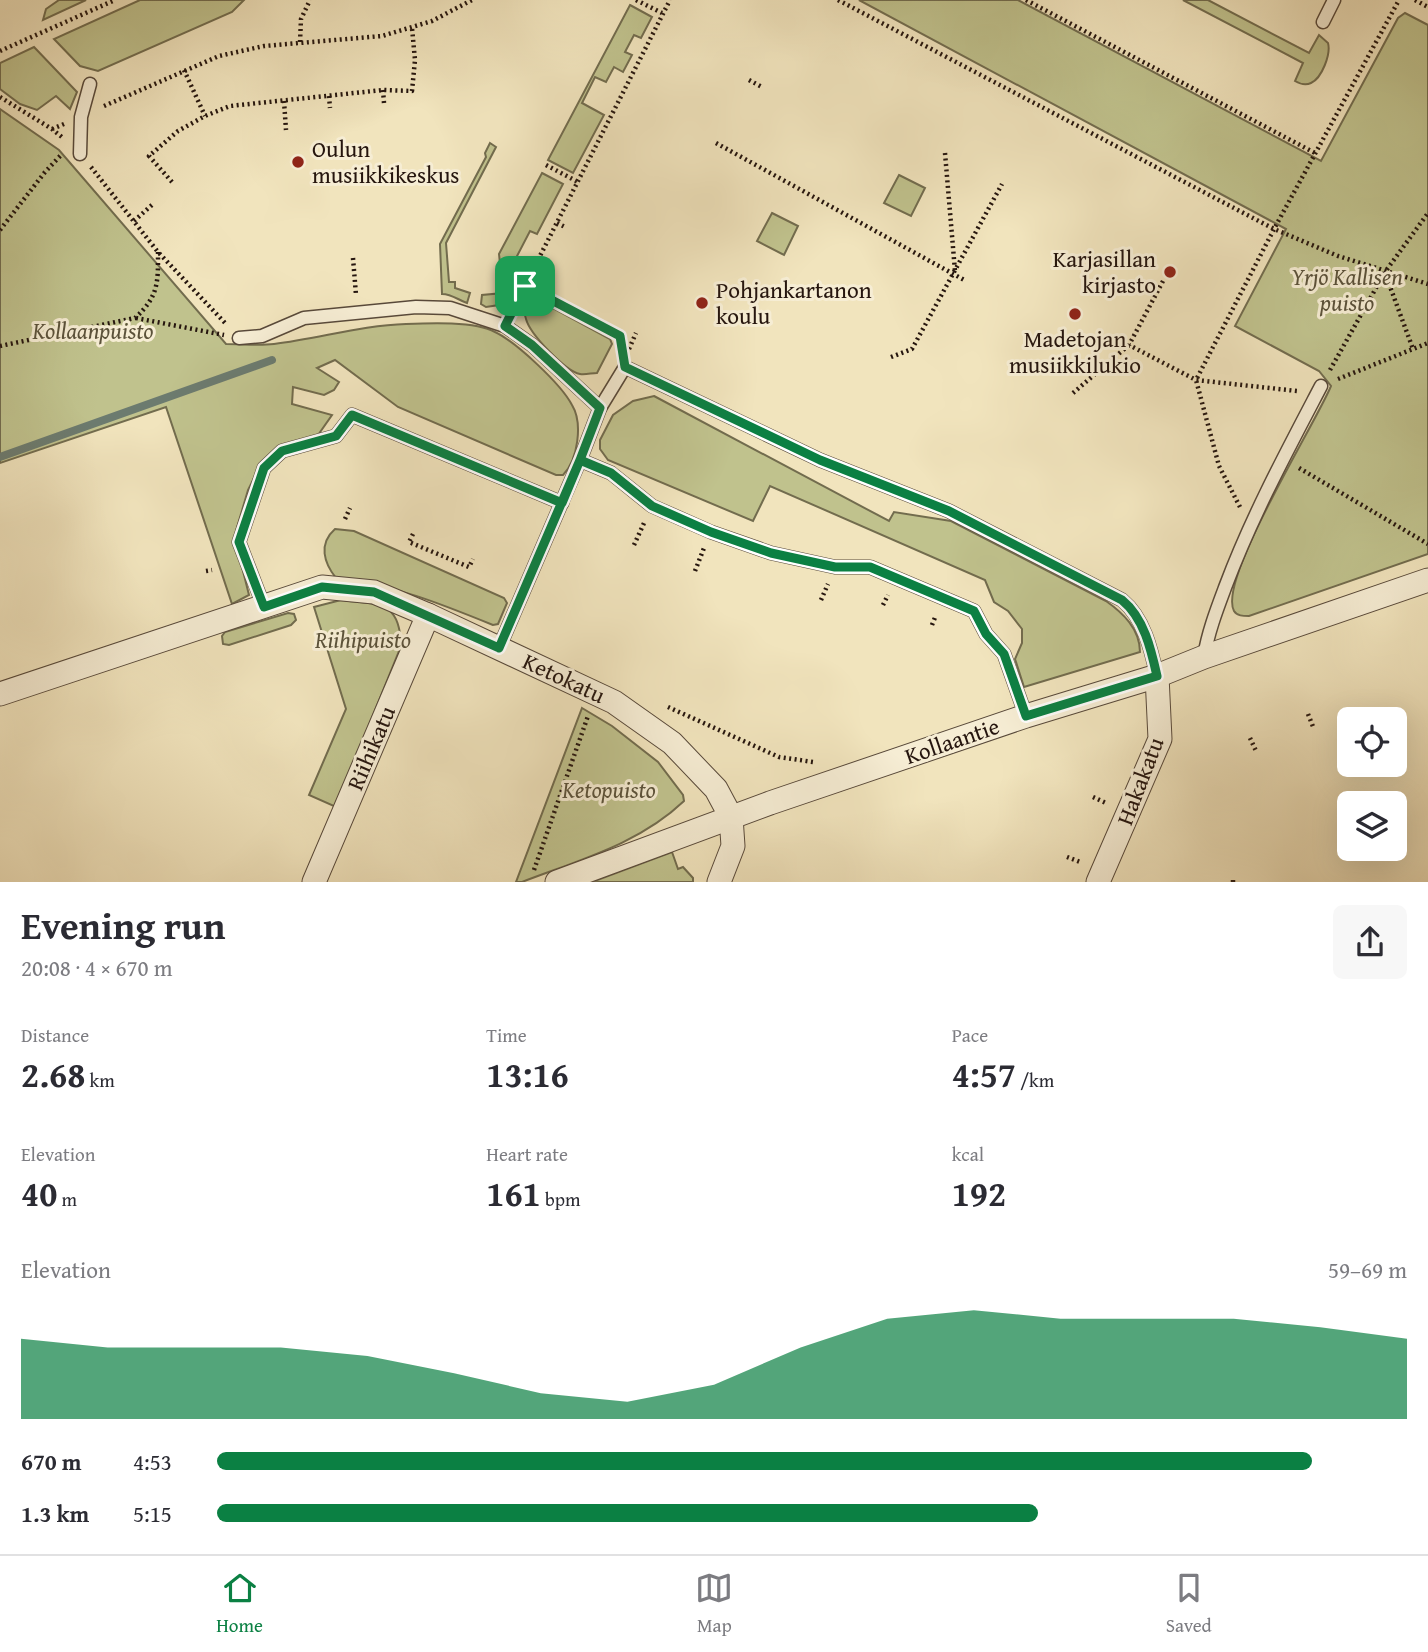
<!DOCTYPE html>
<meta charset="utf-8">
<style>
:root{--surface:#fff;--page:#f7f7f7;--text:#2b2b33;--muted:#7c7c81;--line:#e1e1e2;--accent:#0b8043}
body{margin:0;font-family:"Gentium Book Plus",serif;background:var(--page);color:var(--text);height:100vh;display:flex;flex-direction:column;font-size:26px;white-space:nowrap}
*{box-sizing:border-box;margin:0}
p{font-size:23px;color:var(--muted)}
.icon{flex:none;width:38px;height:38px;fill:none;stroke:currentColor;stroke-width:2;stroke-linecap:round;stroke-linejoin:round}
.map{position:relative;height:882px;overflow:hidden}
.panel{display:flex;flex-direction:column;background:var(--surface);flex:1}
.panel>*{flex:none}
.tools{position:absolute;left:1337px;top:707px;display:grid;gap:14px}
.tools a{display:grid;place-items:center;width:70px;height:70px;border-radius:10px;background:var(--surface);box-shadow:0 7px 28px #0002;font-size:35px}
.pin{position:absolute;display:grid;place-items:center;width:60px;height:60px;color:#fff;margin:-30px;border-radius:14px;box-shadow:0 4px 10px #0006}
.round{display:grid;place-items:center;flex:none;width:74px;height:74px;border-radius:10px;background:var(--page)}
.overview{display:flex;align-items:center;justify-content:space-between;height:119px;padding:0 21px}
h1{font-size:38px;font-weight:800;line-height:52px}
.stats{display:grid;grid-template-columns:repeat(3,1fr);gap:10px;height:119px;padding:7px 21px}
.stats div{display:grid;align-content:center}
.stats b{font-size:35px;font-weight:800}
.stats small{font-size:19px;font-weight:400}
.stats p{font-size:19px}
.chart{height:196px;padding:14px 21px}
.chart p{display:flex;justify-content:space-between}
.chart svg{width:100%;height:126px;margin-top:7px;fill:var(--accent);opacity:.7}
ul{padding:0 21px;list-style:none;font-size:23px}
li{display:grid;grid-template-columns:112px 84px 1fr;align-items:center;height:52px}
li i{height:18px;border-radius:9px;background:var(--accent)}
.menu{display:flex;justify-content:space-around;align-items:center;height:98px;border-top:2px solid var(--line);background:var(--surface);font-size:19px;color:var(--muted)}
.menu a{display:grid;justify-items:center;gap:4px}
.menu .on{color:var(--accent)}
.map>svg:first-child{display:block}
</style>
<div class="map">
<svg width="1428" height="882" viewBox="0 0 1428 882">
<rect width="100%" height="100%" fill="#f1e4bd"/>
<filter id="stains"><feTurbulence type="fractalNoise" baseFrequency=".00286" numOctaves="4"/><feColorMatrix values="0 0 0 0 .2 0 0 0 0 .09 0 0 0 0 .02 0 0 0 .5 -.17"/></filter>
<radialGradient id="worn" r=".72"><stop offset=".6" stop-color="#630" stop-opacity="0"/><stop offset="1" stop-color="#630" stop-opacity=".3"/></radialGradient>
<g fill="#c0c28d" stroke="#726c4e" stroke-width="2">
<polygon points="59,0 86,0 43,20 46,9"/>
<polygon points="140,0 244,0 232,12 98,71 80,66 54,39"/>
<path d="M 859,0 L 1018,0 L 1321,161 L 1398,18 L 1405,13 L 1428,25 L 1428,554 L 1249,616 C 1243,616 1237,616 1234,611 C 1217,580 1316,423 1331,386 L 1319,371 L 1235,326 L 1286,229 Z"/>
<path d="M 1183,0 L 1208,0 L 1309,53 L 1319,35 L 1328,43 C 1331,54 1322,78 1311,83 C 1305,86 1300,84 1295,81 L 1303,63 Z"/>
<polygon points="630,5 652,17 641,38 634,35 625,52 632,55 623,72 614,67 606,82 595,77 582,103 604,115 573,173 548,160"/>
<polygon points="34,47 77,92 70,109 56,96 37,110 20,104 0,89 0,63"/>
<path d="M 0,109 L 59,150 L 226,344 C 242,344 258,346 274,344 C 318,339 362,325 406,324 C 429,323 475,321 495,332 C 516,342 561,384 572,405 C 583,423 578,460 563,475 L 556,475 L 398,407 L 335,360 L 317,368 L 339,382 L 334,390 L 324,395 L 293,387 L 292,404 L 332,415 L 318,435 L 260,466 L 248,490 L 236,531 L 236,543 L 249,595 L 232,604 L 166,407 L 0,463 Z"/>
<path d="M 490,143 L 496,147 L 446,243 L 449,282 L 455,282 L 455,288 L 470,293 L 467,303 C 458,300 452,294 442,294 L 440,244 L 486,157 L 485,153 Z"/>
<polygon points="542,173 563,184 537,234 530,231 516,258 522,261 499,305 486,307 481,304 482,295 503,293 499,254"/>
<polygon points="899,175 925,188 911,216 884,203"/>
<polygon points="772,213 798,226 784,255 757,241"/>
<path d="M 533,300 L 540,301 L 610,339 L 612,344 L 597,373 C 592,373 585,375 580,374 C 565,371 530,334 526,319 C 524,314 525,307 526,302 Z"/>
<path d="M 654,396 L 889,521 L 894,512 L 951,521 L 1106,601 C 1123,613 1140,629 1140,652 L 1024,687 L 1015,659 L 1022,643 L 1022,629 L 1008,611 L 994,602 L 985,580 L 770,486 L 753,521 L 608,460 L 600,449 L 600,440 L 613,415 L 633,401 Z"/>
<path d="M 335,529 L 354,531 L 504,598 L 507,603 L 498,624 L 493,625 C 439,603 394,585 336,578 C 324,563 318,544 335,529 Z"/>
<path d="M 341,600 C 379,605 400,600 401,646 L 336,807 L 309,795 L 346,709 L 314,607 Z"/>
<polygon points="288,613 294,614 296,620 291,625 229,645 223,644 222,636 225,632"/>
<path d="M 582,708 L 612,726 L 658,762 L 683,795 L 684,801 C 639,844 579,860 522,882 L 516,882 Z"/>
<polygon points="672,852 678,869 683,867 693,878 693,882 592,882"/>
</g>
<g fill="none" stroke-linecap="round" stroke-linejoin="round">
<polyline stroke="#6c7b6f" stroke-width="8" points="0,457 272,360"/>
<g stroke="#58493a" stroke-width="15">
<g id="lane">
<polyline points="1323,22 1334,0"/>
<polyline points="80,154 81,117 90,84"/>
<polyline points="239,338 262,336 304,318 416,307 450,308 505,326 532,345 600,408"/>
<polyline points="580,460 611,473 652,506 711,532 771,553 835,567 870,567 974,611 986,634 1004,654 1026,716"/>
<polyline points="264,607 239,542 264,468 282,451 336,436 352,415 562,503"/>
<path d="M 499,648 L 580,460 L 600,408 L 625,367 L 820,460 L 949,511 L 1122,600 C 1144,618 1151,649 1157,676"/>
<path d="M 1204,657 C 1208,632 1217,609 1226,585 C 1252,516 1287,451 1321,386"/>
</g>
</g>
<g stroke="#58493a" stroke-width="25">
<g id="street">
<polyline points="0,694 322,587 374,592 428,615 614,702 672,743 716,789 731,817 733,846 719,882"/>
<polyline points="314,882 428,615"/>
<polyline points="557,882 770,803 1026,716 1157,676 1204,657 1428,580"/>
<polyline points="1098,882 1160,739 1157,676"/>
</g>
</g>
<g stroke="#25150e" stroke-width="4.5" stroke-dasharray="2 3.5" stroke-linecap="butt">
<polyline points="636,0 662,13"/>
<polyline points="838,0 1274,229 1338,256 1428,284"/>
<polyline points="1026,0 1315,153"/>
<polyline points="1415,0 1428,7"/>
<polyline points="300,42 301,19 310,0"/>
<polyline points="0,51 115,0"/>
<polyline points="184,70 205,116"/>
<polyline points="749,80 762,87"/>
<polyline points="383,90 384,103"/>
<polyline points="329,96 330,108"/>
<polyline points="0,97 52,129 63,138"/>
<polyline points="284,101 286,130"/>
<polyline points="104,106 219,56 264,46 382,36 432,21 472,0"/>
<polyline points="52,129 64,124"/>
<polyline points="716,143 966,281"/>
<polyline points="945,153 955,271"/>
<polyline points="546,165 578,182"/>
<polyline points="91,167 158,252 227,325"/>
<polyline points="172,182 149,156 178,131 205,116 230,106 383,90 412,91 415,60 412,28"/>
<polyline points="134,221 153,204"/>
<polyline points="557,223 565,227"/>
<polyline points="0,230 45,172 61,155"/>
<polyline points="353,258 356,295"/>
<polyline points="538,260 546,263"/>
<polyline points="1385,273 1413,349"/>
<polyline points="1163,281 1129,345 1196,380 1297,391"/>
<polyline points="525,286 620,336 622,350"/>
<polyline points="513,309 670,0"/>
<polyline points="136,318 224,335"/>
<path d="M 0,346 L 135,318 C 159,296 158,282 158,252"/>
<polyline points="629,349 636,333"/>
<polyline points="891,357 912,349 1002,184"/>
<polyline points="1330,370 1385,272 1428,213"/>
<polyline points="1338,379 1428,343"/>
<polyline points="1073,393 1129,345"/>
<polyline points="1299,468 1428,544"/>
<polyline points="1240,507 1219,466 1196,380 1274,229 1399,0"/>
<polyline points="345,519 350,508"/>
<polyline points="413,534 409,542 469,567 473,559"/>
<polyline points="634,545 644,523"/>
<polyline points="206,571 212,570"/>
<polyline points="695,571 704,548"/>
<polyline points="821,600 828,584"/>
<polyline points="883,605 888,595"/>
<polyline points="932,625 936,615"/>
<polyline points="668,707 779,757 813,762"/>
<polyline points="1308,714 1314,729"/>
<polyline points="1250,738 1256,751"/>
<polyline points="1093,797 1106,803"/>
<polyline points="1067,857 1080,862"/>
<polyline points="534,870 588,716"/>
<polyline points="1233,880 1233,882"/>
</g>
<use href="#lane" stroke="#f6edd4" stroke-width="12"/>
<use href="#street" stroke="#f6edd4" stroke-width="23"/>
</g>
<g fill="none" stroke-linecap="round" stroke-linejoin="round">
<g stroke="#fff" stroke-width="14">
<path id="route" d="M 525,286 L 505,326 L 532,345 L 600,408 L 580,460 L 499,648 L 374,592 L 322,587 L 264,607 L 239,542 L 264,468 L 282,451 L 336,436 L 352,415 L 562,503 L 580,460 L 611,473 L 652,506 L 711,532 L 771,553 L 835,567 L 870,567 L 974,611 L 986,634 L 1004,654 L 1026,716 L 1157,676 C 1151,649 1144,618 1122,600 L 949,511 L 820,460 L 625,367 L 620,336 L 525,286"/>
</g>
<use href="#route" stroke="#0b8043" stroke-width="9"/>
</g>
<g fill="#8f2418" stroke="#f6edd4" stroke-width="2.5">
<circle cx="298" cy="162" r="7"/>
<circle cx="1170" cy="272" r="7"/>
<circle cx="702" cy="303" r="7"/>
<circle cx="1075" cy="314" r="7"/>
</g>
<g text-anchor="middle" stroke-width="6" stroke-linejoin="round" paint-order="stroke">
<g font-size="23" fill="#25150e" stroke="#f6edd4" text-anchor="start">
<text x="312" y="157">Oulun<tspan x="312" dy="26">musiikkikeskus</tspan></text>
<text x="1156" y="267" text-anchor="end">Karjasillan<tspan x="1156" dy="26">kirjasto</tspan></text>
<text x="716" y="298">Pohjankartanon<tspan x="716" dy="26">koulu</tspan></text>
<text x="1075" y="347" text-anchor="middle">Madetojan<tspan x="1075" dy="26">musiikkilukio</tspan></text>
</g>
<g font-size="23" font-style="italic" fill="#5b523a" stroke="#f6edd4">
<text x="1347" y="285">Yrjö Kallisen<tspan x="1347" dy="26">puisto</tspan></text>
<text x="93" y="339">Kollaanpuisto</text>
<text x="363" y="648">Riihipuisto</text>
<text x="609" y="798">Ketopuisto</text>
</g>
<g font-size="23" fill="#25150e" stroke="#f6edd4">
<text transform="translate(564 678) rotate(25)" y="8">Ketokatu</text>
<text transform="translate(952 741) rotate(-19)" y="8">Kollaantie</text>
<text transform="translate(371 748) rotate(-67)" y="8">Riihikatu</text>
<text transform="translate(1140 781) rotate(-69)" y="8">Hakakatu</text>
</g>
</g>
<rect width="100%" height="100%" filter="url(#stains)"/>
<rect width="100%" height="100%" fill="url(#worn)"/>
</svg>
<div class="tools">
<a><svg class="icon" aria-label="locate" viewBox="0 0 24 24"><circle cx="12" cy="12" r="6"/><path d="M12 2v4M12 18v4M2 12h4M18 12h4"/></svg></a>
<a><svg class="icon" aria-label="layers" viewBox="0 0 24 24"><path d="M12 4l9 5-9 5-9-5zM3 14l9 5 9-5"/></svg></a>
</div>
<div class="pin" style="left:525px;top:286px;background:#1e9e55"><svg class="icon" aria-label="arrive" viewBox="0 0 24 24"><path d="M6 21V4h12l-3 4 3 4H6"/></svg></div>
</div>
<section class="panel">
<div class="overview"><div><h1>Evening run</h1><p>20:08 · 4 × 670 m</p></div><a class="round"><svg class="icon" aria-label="share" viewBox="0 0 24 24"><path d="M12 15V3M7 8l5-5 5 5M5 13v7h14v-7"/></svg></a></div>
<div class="stats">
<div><p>Distance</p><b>2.68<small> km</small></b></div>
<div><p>Time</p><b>13:16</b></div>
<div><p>Pace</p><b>4:57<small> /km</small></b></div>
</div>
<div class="stats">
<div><p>Elevation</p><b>40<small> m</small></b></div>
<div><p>Heart rate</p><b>161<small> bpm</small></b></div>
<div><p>kcal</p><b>192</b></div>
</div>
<div class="chart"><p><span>Elevation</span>59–69 m</p>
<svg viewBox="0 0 160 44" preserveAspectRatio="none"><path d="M0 44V16L10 19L20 19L30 19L40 22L50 28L60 35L70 38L80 32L90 19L100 9L110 6L120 9L130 9L140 9L150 12L160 16V44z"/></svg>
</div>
<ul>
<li><b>670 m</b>4:53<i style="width:92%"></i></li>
<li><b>1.3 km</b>5:15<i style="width:69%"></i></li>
</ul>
</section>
<nav class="menu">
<a class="on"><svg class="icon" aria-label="home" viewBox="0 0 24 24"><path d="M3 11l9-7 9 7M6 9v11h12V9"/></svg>Home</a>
<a><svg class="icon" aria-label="map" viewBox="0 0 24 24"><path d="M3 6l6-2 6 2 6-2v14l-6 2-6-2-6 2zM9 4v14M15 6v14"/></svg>Map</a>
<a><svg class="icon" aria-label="saved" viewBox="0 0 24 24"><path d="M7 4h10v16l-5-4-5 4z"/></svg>Saved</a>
</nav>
